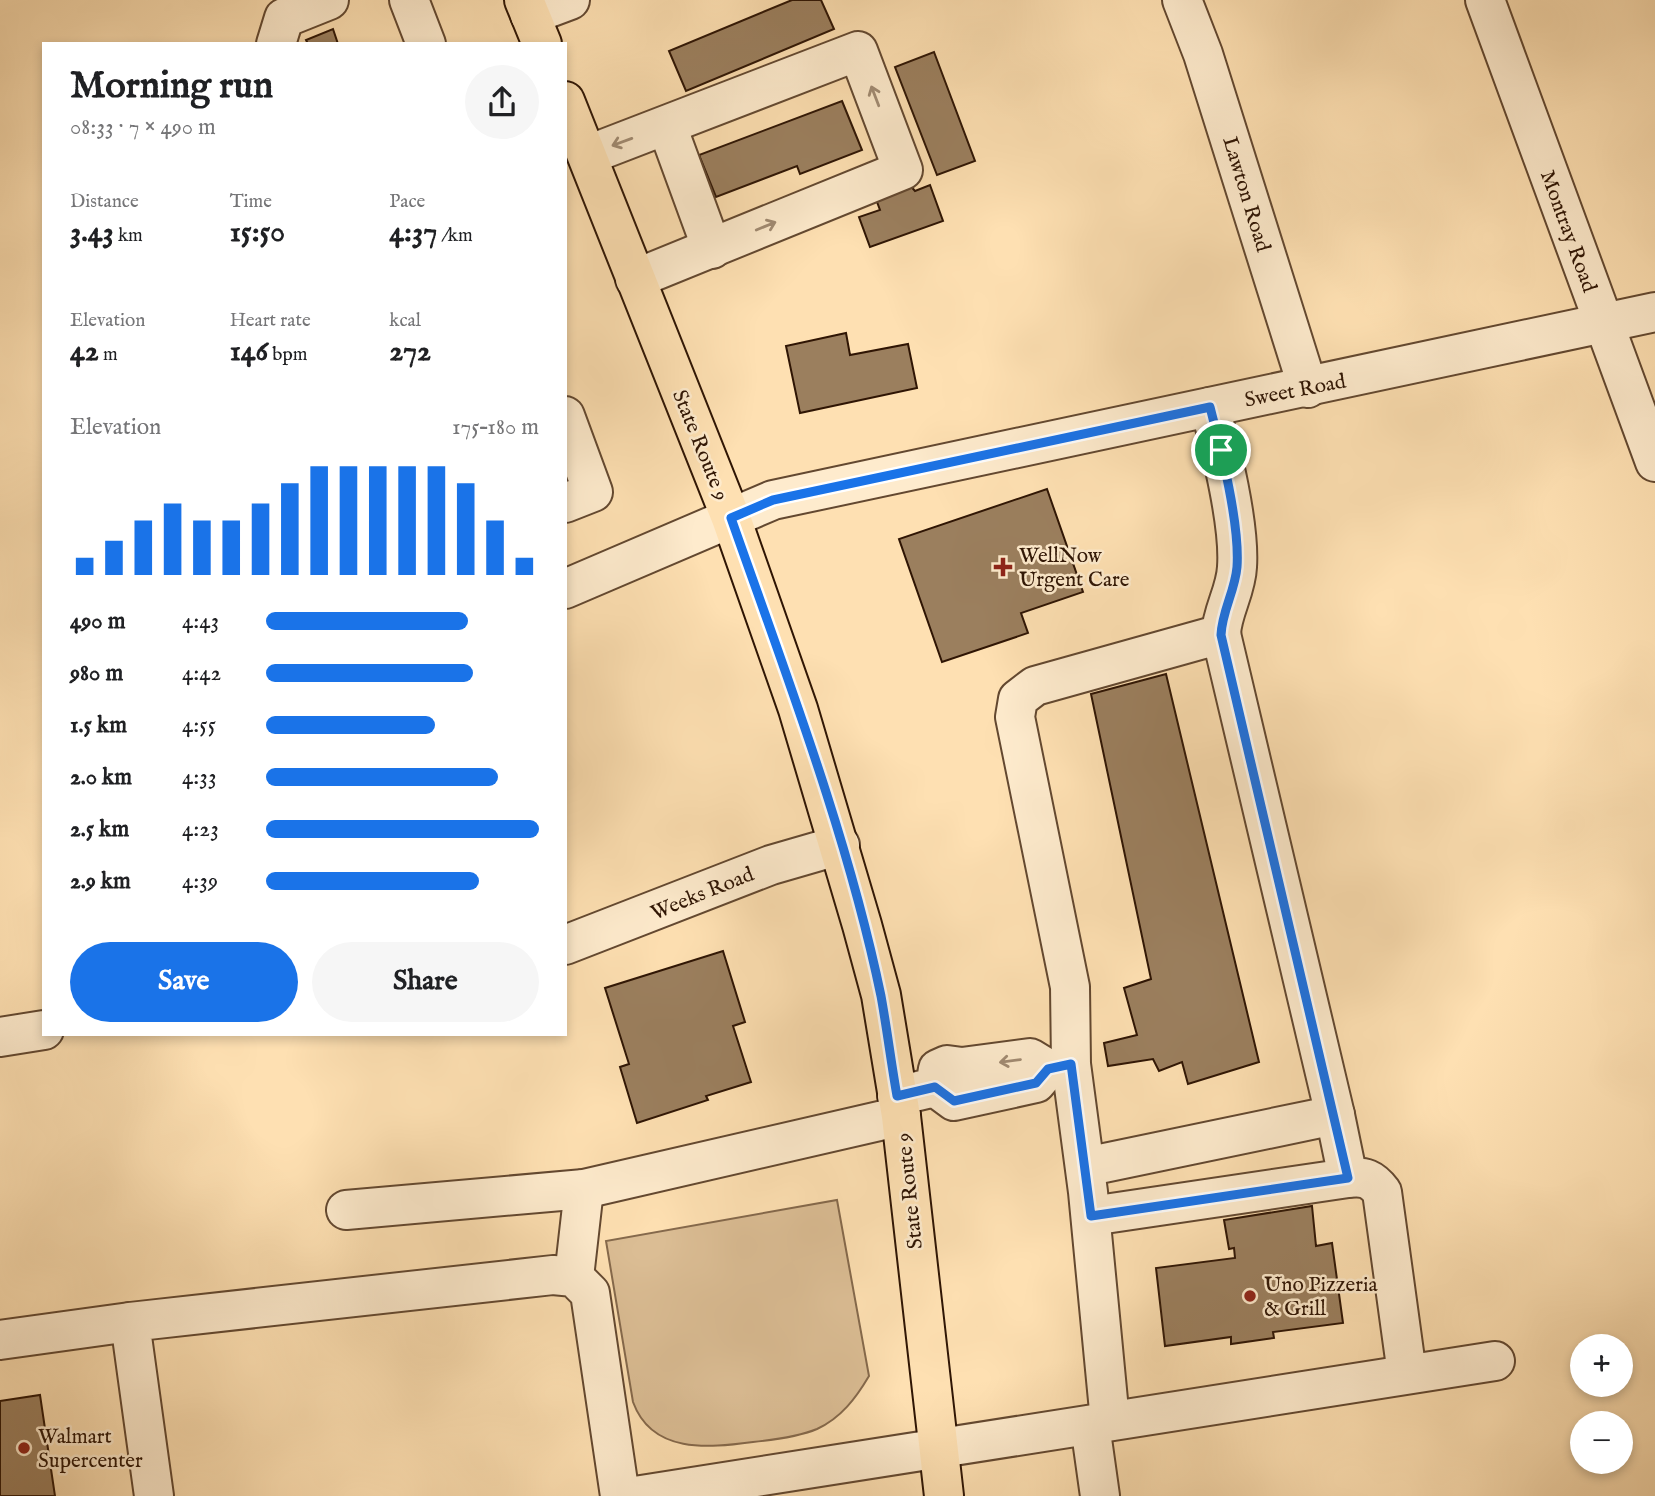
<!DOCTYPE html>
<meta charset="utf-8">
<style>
:root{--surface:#fff;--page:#f6f6f6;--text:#202124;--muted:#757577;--accent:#1a73e8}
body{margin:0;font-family:"IM FELL English",serif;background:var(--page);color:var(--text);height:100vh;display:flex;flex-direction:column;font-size:26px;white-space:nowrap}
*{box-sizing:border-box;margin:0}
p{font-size:23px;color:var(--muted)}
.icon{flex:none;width:38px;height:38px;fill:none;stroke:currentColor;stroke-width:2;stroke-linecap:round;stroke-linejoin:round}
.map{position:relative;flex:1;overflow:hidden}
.sheet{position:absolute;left:42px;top:42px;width:525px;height:994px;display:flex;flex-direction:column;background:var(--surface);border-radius:0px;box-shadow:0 4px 10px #0003}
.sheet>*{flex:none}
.buttons{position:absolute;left:1570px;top:1334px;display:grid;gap:14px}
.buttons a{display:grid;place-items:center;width:63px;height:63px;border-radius:50%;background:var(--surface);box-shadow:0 4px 10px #0003;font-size:35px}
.pin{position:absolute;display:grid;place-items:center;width:60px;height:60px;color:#fff;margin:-30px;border:4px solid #fff;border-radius:50%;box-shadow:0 2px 7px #0007}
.round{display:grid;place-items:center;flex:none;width:74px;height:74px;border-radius:37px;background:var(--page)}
.summary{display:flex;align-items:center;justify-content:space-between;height:119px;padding:0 28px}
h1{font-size:38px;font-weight:800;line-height:52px}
.figures{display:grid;grid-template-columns:repeat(3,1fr);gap:10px;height:119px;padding:7px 28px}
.figures div{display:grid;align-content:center}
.figures b{font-size:30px;font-weight:800}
.figures small{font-size:19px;font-weight:400}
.figures p{font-size:19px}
.chart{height:196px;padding:14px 28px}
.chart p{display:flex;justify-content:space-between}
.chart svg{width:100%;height:126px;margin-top:7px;stroke:var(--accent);stroke-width:6}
.action{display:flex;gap:14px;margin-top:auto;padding:14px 28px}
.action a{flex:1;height:80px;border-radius:42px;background:var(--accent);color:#fff;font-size:28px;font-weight:800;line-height:80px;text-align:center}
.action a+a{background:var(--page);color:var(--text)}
ul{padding:0 28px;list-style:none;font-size:23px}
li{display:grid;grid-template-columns:112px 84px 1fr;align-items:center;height:52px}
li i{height:18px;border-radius:9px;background:var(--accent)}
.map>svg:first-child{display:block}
</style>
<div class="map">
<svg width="1655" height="1496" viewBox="0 0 1655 1496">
<rect width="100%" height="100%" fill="#fee0b2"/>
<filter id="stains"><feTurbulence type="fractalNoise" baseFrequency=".00286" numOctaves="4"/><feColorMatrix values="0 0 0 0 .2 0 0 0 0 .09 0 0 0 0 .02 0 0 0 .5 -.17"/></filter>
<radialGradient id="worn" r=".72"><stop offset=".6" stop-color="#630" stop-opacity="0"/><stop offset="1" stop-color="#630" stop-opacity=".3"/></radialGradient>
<path fill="#dbbd94" stroke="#85694c" stroke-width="2" d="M 837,1200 L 869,1376 C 856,1398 841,1418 817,1429 C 798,1437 773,1440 753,1442 C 708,1448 652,1454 633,1402 L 606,1241 Z"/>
<g fill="#9b7f5e" stroke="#2f1504" stroke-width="2">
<polygon points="792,0 821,0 834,29 686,91 669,51"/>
<polygon points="333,29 338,44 308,44 306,40"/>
<polygon points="934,52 975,161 937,175 895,67"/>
<polygon points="842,101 862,150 800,174 797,166 716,197 699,155"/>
<polygon points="908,183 915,191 930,185 943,221 870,247 859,217 880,210 874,194"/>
<polygon points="846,333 850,355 908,344 917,388 800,413 786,346"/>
<polygon points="1047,489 1083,592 1021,613 1028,633 942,662 899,539"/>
<polygon points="1166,674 1259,1062 1188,1084 1182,1062 1159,1071 1153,1059 1108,1066 1104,1043 1137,1035 1124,988 1151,979 1091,694"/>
<polygon points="723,951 745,1022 733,1026 751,1082 706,1096 708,1100 637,1123 620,1067 629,1064 605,988"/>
<polygon points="1312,1206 1316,1246 1332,1243 1343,1323 1273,1332 1274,1338 1231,1344 1231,1337 1165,1346 1156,1268 1235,1258 1234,1248 1229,1249 1224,1220"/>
<polygon points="40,1395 55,1496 0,1496 0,1401"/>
</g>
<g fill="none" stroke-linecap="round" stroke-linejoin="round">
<g stroke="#634830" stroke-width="42">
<g id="minor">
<polyline points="409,0 426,44"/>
<polyline points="1182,0 1203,54 1308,388"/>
<polyline points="1485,0 1655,462"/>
<polyline points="530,15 570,0"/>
<polyline points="276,44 284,18 329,0"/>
<polyline points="667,126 712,249"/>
<polyline points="588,155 858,51 903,170 635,279"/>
<path d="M 1210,407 C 1221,450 1240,524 1237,567 C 1236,591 1222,611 1221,634"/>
<polyline points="565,416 593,492 565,503"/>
<polyline points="565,589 773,500 1655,312"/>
<polyline points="565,945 771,865 840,845"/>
<polyline points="0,1037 44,1030"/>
<polyline points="897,1096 935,1087 954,1101 1036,1083 1048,1069 1030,1058 962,1067 947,1065 938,1069 935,1087"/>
<polyline points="1085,1167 1335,1115 1221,634 1035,686 1018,699 1015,717 1070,987 1071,1064 1088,1192 1110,1421"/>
<path d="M 1348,1178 C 1365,1176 1372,1179 1382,1192 L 1407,1374"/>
<polyline points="346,1210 584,1189 901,1116"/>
<polyline points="1091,1216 1348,1178 1335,1115"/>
<polyline points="574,1277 584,1189"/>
<polyline points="0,1340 130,1322"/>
<polyline points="1090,1425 1100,1496"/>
<polyline points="154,1496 130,1322 553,1275 574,1277 590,1293 620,1496"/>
<polyline points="635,1496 1495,1361"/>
</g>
</g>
<g stroke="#2f1504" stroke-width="42">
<g id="major">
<polyline points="524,0 542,44"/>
<polyline points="565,101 731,518 798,709 862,925 881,995 901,1116 944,1496"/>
</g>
</g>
<use href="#minor" stroke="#feebcd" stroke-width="38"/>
<use href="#major" stroke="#fee0b2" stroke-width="38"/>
</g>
<defs><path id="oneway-shaft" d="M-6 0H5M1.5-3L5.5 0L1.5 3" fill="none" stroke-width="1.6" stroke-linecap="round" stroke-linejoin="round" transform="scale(1.75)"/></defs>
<g stroke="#a18b73">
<use href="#oneway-shaft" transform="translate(875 96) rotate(-111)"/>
<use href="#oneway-shaft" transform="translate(622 142) rotate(160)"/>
<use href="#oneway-shaft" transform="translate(766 226) rotate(-22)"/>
<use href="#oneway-shaft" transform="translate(1010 1061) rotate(172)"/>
</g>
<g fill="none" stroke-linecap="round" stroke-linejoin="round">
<g stroke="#fff" stroke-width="14">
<path id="route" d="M 1210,407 C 1221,450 1240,524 1237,567 C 1235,591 1222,611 1221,635 L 1348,1178 L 1091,1216 L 1071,1064 L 1048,1069 L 1036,1083 L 954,1101 L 935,1087 L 897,1096 C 891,1062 887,1029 881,996 C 848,836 785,672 731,518 L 773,500 Z"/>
</g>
<use href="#route" stroke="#1a73e8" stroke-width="9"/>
</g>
<g fill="#8f2418" stroke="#feebcd" stroke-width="2.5">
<path d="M999.5 556.5h7v7h7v7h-7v7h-7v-7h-7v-7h7z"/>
<circle cx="1250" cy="1296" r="7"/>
<circle cx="24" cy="1448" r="7"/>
</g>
<g text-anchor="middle" stroke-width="5" stroke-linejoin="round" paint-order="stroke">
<g font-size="21" fill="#2f1504" stroke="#feebcd">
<text transform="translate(1247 194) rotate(73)" y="7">Lawton Road</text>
<text transform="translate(1569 231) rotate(70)" y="7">Montray Road</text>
<text transform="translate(1295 390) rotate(-11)" y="7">Sweet Road</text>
<text transform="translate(701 445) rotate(68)" y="7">State Route 9</text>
<text transform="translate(702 893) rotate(-22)" y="7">Weeks Road</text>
<text transform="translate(909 1191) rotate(-96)" y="7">State Route 9</text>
</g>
<g font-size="21" fill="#2f1504" stroke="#feebcd" text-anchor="start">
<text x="1019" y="562">WellNow<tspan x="1019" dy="24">Urgent Care</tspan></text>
<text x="1264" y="1291">Uno Pizzeria<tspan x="1264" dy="24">&amp; Grill</tspan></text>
<text x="38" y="1443">Walmart<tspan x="38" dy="24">Supercenter</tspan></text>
</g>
</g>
<rect width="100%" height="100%" filter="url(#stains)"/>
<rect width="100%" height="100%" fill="url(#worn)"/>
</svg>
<div class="buttons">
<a>+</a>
<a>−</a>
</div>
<div class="pin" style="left:1221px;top:450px;background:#1e9e55"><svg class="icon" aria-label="arrive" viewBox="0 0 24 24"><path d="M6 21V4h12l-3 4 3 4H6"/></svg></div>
<section class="sheet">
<div class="summary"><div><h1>Morning run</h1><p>08:33 · 7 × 490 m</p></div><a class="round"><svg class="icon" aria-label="share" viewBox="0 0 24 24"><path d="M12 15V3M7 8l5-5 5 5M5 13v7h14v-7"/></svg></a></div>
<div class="figures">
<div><p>Distance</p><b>3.43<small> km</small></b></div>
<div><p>Time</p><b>15:50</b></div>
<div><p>Pace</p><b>4:37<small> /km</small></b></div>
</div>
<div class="figures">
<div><p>Elevation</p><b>42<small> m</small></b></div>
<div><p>Heart rate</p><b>146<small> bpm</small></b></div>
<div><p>kcal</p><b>272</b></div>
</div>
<div class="chart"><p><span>Elevation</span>175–180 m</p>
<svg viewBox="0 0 160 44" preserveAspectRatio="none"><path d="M5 44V38M15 44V32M25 44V25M35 44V19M45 44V25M55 44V25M65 44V19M75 44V12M85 44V6M95 44V6M105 44V6M115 44V6M125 44V6M135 44V12M145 44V25M155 44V38"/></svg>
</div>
<ul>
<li><b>490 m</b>4:43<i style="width:74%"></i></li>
<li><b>980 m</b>4:42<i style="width:76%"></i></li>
<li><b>1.5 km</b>4:55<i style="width:62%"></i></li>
<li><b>2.0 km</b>4:33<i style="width:85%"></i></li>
<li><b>2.5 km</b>4:23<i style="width:100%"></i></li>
<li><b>2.9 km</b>4:39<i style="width:78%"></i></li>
</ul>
<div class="action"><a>Save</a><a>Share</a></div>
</section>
</div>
